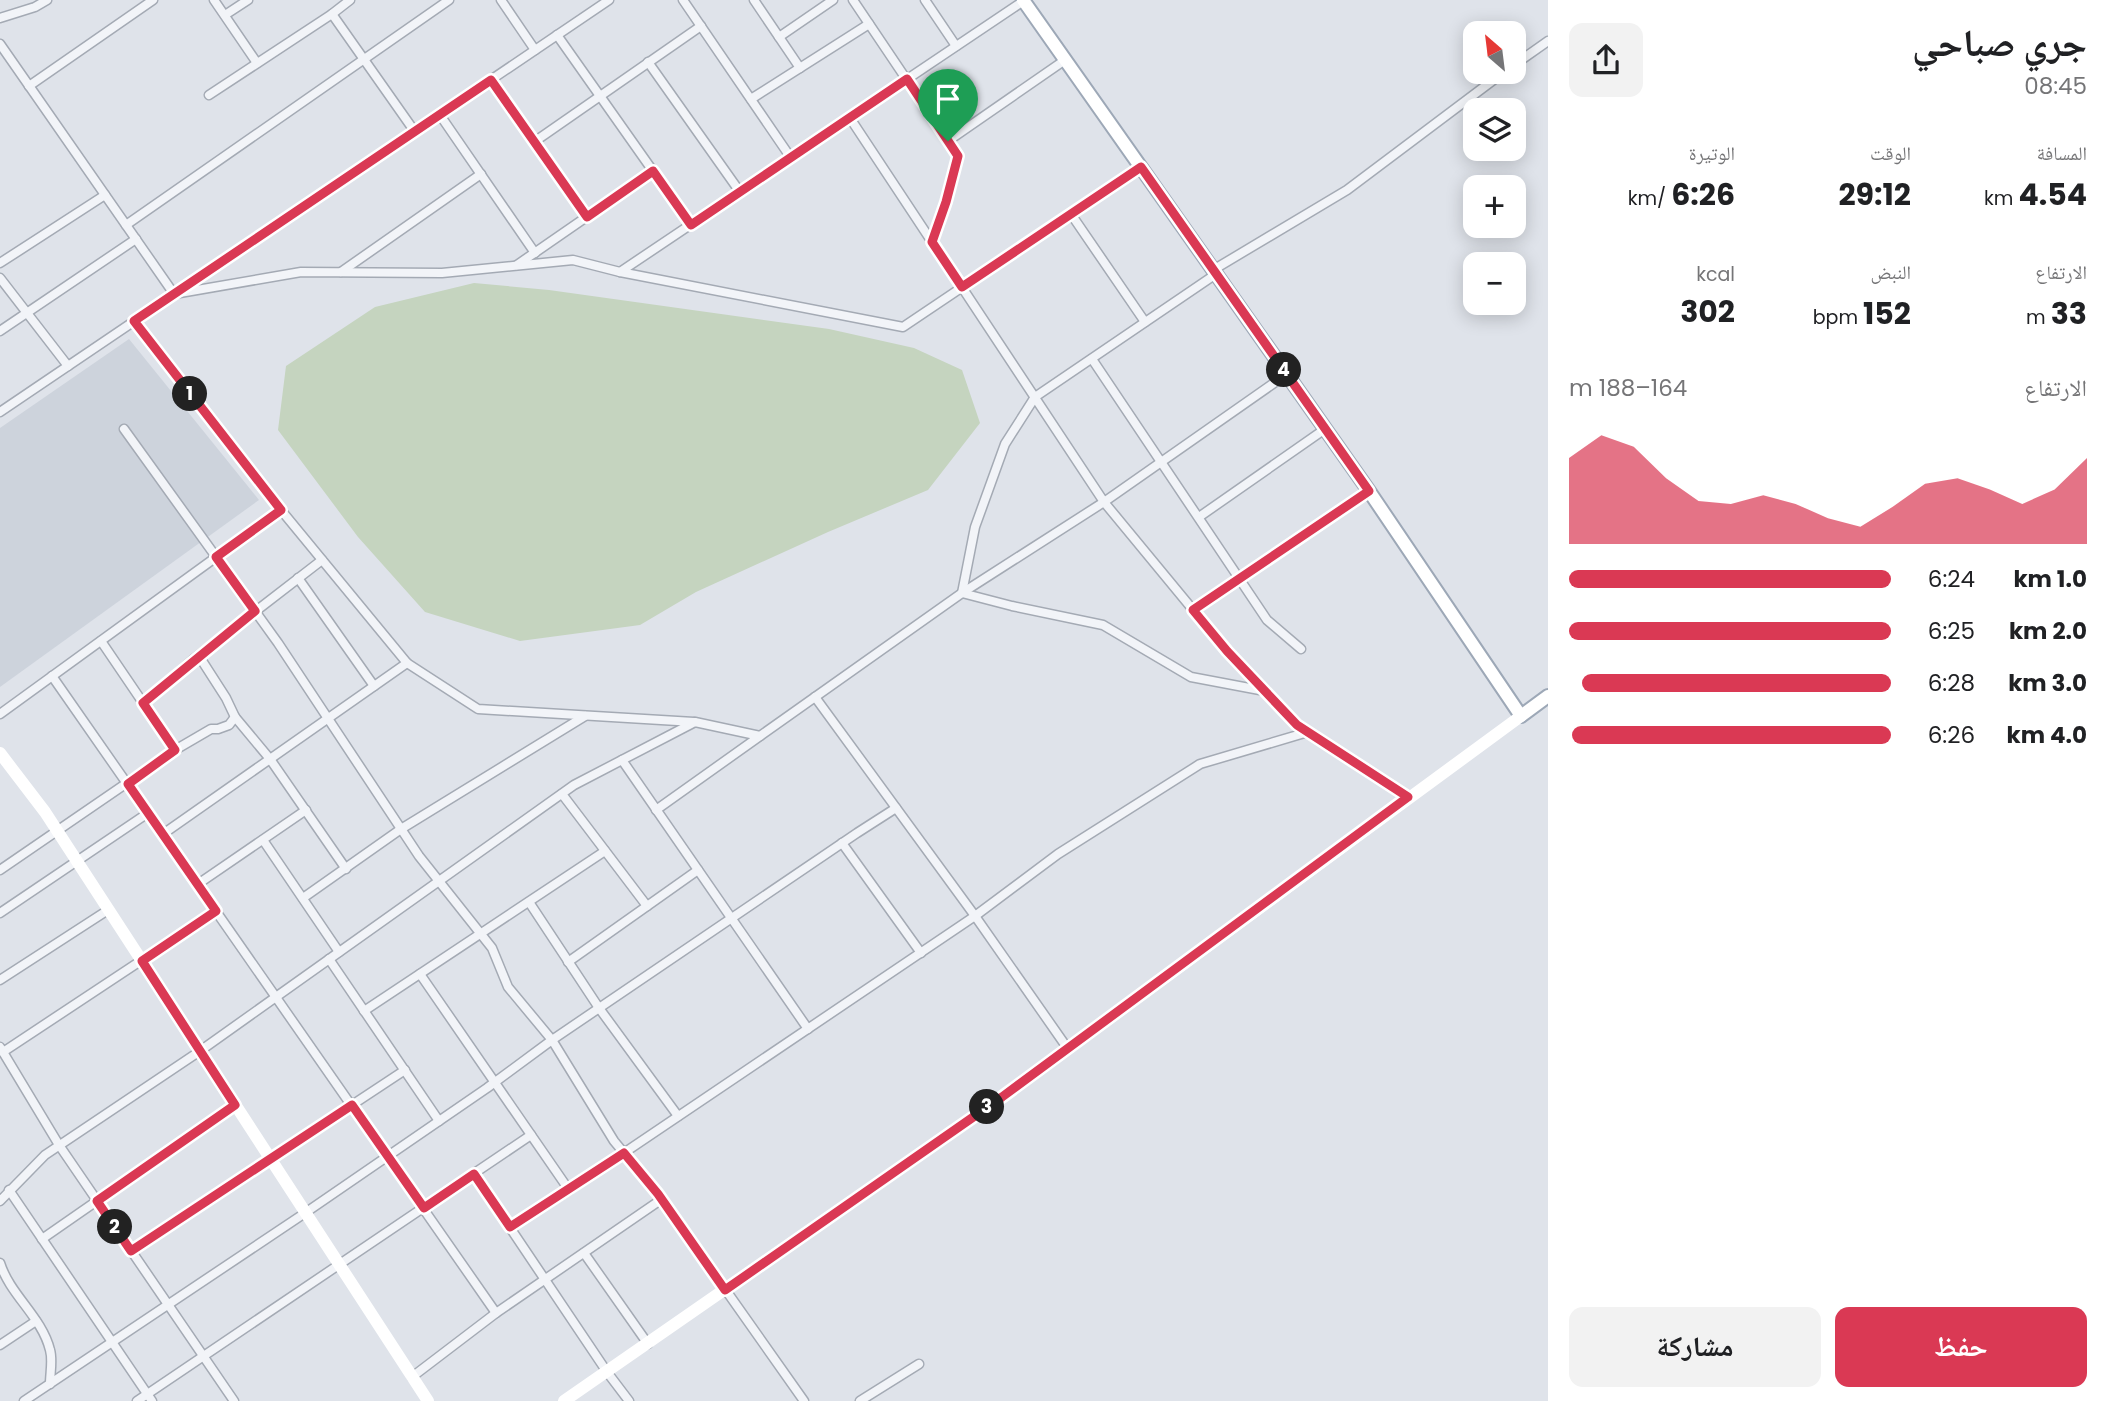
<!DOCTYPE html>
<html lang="ar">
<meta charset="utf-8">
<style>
:root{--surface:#fff;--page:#f2f2f2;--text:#202124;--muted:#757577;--accent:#da3954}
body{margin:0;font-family:Poppins,"Noto Naskh Arabic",sans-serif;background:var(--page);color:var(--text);direction:rtl;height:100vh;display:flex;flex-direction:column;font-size:26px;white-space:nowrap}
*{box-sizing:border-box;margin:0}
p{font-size:23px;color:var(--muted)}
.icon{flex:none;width:38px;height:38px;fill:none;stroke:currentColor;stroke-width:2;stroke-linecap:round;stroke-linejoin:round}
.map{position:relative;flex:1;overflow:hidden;direction:ltr}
.panel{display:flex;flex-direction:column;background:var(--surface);width:560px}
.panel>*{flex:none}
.needle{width:46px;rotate:332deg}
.buttons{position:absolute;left:1463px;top:21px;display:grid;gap:14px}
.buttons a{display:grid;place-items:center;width:63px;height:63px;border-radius:14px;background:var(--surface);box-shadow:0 4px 18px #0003;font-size:35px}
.pin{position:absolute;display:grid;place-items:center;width:60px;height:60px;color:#fff;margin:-72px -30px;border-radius:50% 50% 50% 0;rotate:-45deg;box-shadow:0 0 7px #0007}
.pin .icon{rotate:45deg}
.km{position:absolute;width:35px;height:35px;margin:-18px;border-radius:50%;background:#222;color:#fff;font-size:19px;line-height:35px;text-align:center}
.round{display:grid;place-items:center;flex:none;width:74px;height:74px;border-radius:14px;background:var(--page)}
.head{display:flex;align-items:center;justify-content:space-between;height:119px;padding:0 21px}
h1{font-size:38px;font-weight:700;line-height:52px}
.figures{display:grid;grid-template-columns:repeat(3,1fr);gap:10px;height:119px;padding:7px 21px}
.figures div{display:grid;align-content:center}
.figures b{font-size:30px;font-weight:700}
.figures small{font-size:19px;font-weight:400}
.figures p{font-size:19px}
.chart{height:196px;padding:14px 21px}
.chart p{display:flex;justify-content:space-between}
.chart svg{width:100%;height:126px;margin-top:7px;fill:var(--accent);opacity:.7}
.button{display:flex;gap:14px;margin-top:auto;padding:14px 21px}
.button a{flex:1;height:80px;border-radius:14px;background:var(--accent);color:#fff;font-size:28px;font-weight:700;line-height:80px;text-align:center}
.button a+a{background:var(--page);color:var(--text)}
ul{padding:0 21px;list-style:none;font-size:23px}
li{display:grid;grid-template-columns:112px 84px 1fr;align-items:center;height:52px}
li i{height:18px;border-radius:9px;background:var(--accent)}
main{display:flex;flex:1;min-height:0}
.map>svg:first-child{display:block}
</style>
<main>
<section class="panel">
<div class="head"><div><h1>جري صباحي</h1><p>08:45</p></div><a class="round"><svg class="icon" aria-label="share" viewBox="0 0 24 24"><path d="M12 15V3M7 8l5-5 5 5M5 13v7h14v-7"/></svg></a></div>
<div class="figures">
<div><p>المسافة</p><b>4.54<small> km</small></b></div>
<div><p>الوقت</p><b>29:12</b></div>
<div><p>الوتيرة</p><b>6:26<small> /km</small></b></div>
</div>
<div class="figures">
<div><p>الارتفاع</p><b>33<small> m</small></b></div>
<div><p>النبض</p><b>152<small> bpm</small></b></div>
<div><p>kcal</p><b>302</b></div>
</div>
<div class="chart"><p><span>الارتفاع</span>164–188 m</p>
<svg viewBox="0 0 160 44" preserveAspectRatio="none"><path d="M0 44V14L10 6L20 10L30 21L40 29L50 30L60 27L70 30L80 35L90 38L100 31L110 23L120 21L130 25L140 30L150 25L160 14V44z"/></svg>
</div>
<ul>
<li><b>1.0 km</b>6:24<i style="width:100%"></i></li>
<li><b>2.0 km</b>6:25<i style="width:100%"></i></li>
<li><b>3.0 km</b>6:28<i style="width:96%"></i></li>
<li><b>4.0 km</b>6:26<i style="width:99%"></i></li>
</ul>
<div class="button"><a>حفظ</a><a>مشاركة</a></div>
</section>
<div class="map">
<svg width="1548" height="1401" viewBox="0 0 1548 1401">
<rect width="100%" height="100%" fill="#dfe3ea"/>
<polygon fill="#cdd3dc" points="129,339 259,500 0,687 0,428"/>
<polygon fill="#c5d4bf" points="474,283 549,290 829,329 914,348 962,370 980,423 928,490 828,532 696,592 640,625 520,641 425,612 358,537 278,430 286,366 375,307"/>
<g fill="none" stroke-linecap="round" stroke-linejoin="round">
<g stroke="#a4aab4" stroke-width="11">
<g id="street">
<polyline points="214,0 257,63"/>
<polyline points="501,0 535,50"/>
<polyline points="683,0 791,158"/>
<polyline points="754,0 800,68"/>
<polyline points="853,0 958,156 946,202 932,242"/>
<polyline points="925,0 956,46"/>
<polyline points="332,14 415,132"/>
<polyline points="225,15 248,0"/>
<polyline points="0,18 35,7 47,0"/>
<polyline points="557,35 691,225"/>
<polyline points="779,37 833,0"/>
<polyline points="0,44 174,294 301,272 442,273 573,260 620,272 903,327 1141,167"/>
<polyline points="648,62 740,192"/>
<polyline points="1514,65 1548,41"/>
<polyline points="491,80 587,217"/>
<polyline points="29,86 153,0"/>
<polyline points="209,95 332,14 350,0"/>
<polyline points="751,99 869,24"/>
<polyline points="440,115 535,253"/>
<polyline points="850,118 1104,502 1227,651 1297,725 1408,798"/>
<polyline points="948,141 1065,60"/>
<polyline points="534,142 701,26"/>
<polyline points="1071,214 1145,322"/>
<polyline points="126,225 449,0"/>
<polyline points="0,263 105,195"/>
<polyline points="517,265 653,171"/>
<polyline points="1213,270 1347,190 1504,72"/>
<polyline points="341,272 481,174"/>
<polyline points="620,272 1025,0"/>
<polyline points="1216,274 1035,397 1005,444 975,527 962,593 1012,606 1103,625 1191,677 1265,691"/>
<polyline points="0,278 68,366"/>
<polyline points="134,321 281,510 407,663 478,709 694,722"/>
<polyline points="0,331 136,239"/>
<polyline points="1092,359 1267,620 1301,649"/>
<polyline points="0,412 609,0"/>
<polyline points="124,429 278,643 419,856 492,948 508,987 552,1040 614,1141 658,1194 804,1401"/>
<polyline points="1199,517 1325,429"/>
<polyline points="298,578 374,686"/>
<polyline points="1193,609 1369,491"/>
<polyline points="101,641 175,750"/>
<polyline points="199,656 226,698 235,717 270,759 346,869"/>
<polyline points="52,676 496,1313"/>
<polyline points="815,697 975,916 1068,1049"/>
<polyline points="143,703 195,658 322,560"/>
<polyline points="0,714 281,510"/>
<polyline points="622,760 808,1029"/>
<polyline points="562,794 647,906"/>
<polyline points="656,810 760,736"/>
<polyline points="163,834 407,663"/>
<polyline points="263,840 339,952"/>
<polyline points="842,843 921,953"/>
<polyline points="0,870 175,750 211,729 218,729 229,725 235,717"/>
<polyline points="198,884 306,810"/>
<polyline points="303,898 401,829 585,716"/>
<polyline points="529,902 599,1008 678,1116"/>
<polyline points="0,913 148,813"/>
<polyline points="329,959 439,1121"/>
<polyline points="568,962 698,870"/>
<polyline points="420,974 569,1190"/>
<polyline points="0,980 108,910"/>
<polyline points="364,1011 605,851"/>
<polyline points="0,1047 59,1145 234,1401"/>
<polyline points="3,1052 216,911"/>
<polyline points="474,1174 607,1372 629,1401"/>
<polyline points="9,1190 152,1401"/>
<polyline points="0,1201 45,1155 200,1051 574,785 695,722 760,736 962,593 1104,502 1287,374"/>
<polyline points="510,1227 569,1190 975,916 1058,854 1200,764 1308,732"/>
<polyline points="42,1239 235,1105"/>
<polyline points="131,1251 405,1070"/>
<polyline points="584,1253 648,1344"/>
<path d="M 0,1263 C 10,1295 42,1317 50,1350 C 53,1360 50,1373 50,1384"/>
<polyline points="0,1345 36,1321"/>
<polyline points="412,1377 496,1313 662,1199"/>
<polyline points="24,1401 305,1213 487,1088 552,1040 857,833 896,808"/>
<polyline points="137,1401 531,1135"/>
<polyline points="860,1401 919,1364"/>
</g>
</g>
<g stroke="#9da8b7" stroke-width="16">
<polyline id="primary" points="1023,0 1369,491 1521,716 1548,696"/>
</g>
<use href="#street" stroke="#f2f4f8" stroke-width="8"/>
<g stroke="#fff" stroke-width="12">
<polyline points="0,753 45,812 428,1401"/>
<polyline points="564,1401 1002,1097 1521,716"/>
</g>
<use href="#primary" stroke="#fff" stroke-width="12"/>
</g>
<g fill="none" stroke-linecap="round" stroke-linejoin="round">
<g stroke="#fff" stroke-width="14">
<polygon id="route" points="907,79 958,156 946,202 932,242 962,287 1141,167 1369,491 1193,610 1227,651 1297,725 1408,797 1002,1097 725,1290 658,1194 624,1153 510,1227 474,1174 424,1208 352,1105 131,1251 97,1201 235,1105 142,961 216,911 128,784 175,750 143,703 255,611 216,557 281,510 134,321 491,80 587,217 653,171 691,225"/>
</g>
<use href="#route" stroke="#da3954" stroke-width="9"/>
</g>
</svg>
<div class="buttons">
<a><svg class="needle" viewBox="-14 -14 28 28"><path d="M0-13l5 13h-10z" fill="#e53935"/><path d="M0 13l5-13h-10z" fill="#757577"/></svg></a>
<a><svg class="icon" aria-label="layers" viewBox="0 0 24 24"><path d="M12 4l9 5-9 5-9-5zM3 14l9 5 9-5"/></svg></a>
<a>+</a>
<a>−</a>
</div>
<div class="pin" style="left:948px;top:141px;background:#1e9e55"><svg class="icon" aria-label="arrive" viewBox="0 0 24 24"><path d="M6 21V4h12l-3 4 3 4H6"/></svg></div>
<b class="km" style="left:190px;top:394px">1</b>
<b class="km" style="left:115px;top:1227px">2</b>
<b class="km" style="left:987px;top:1107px">3</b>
<b class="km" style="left:1284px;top:370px">4</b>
</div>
</main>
